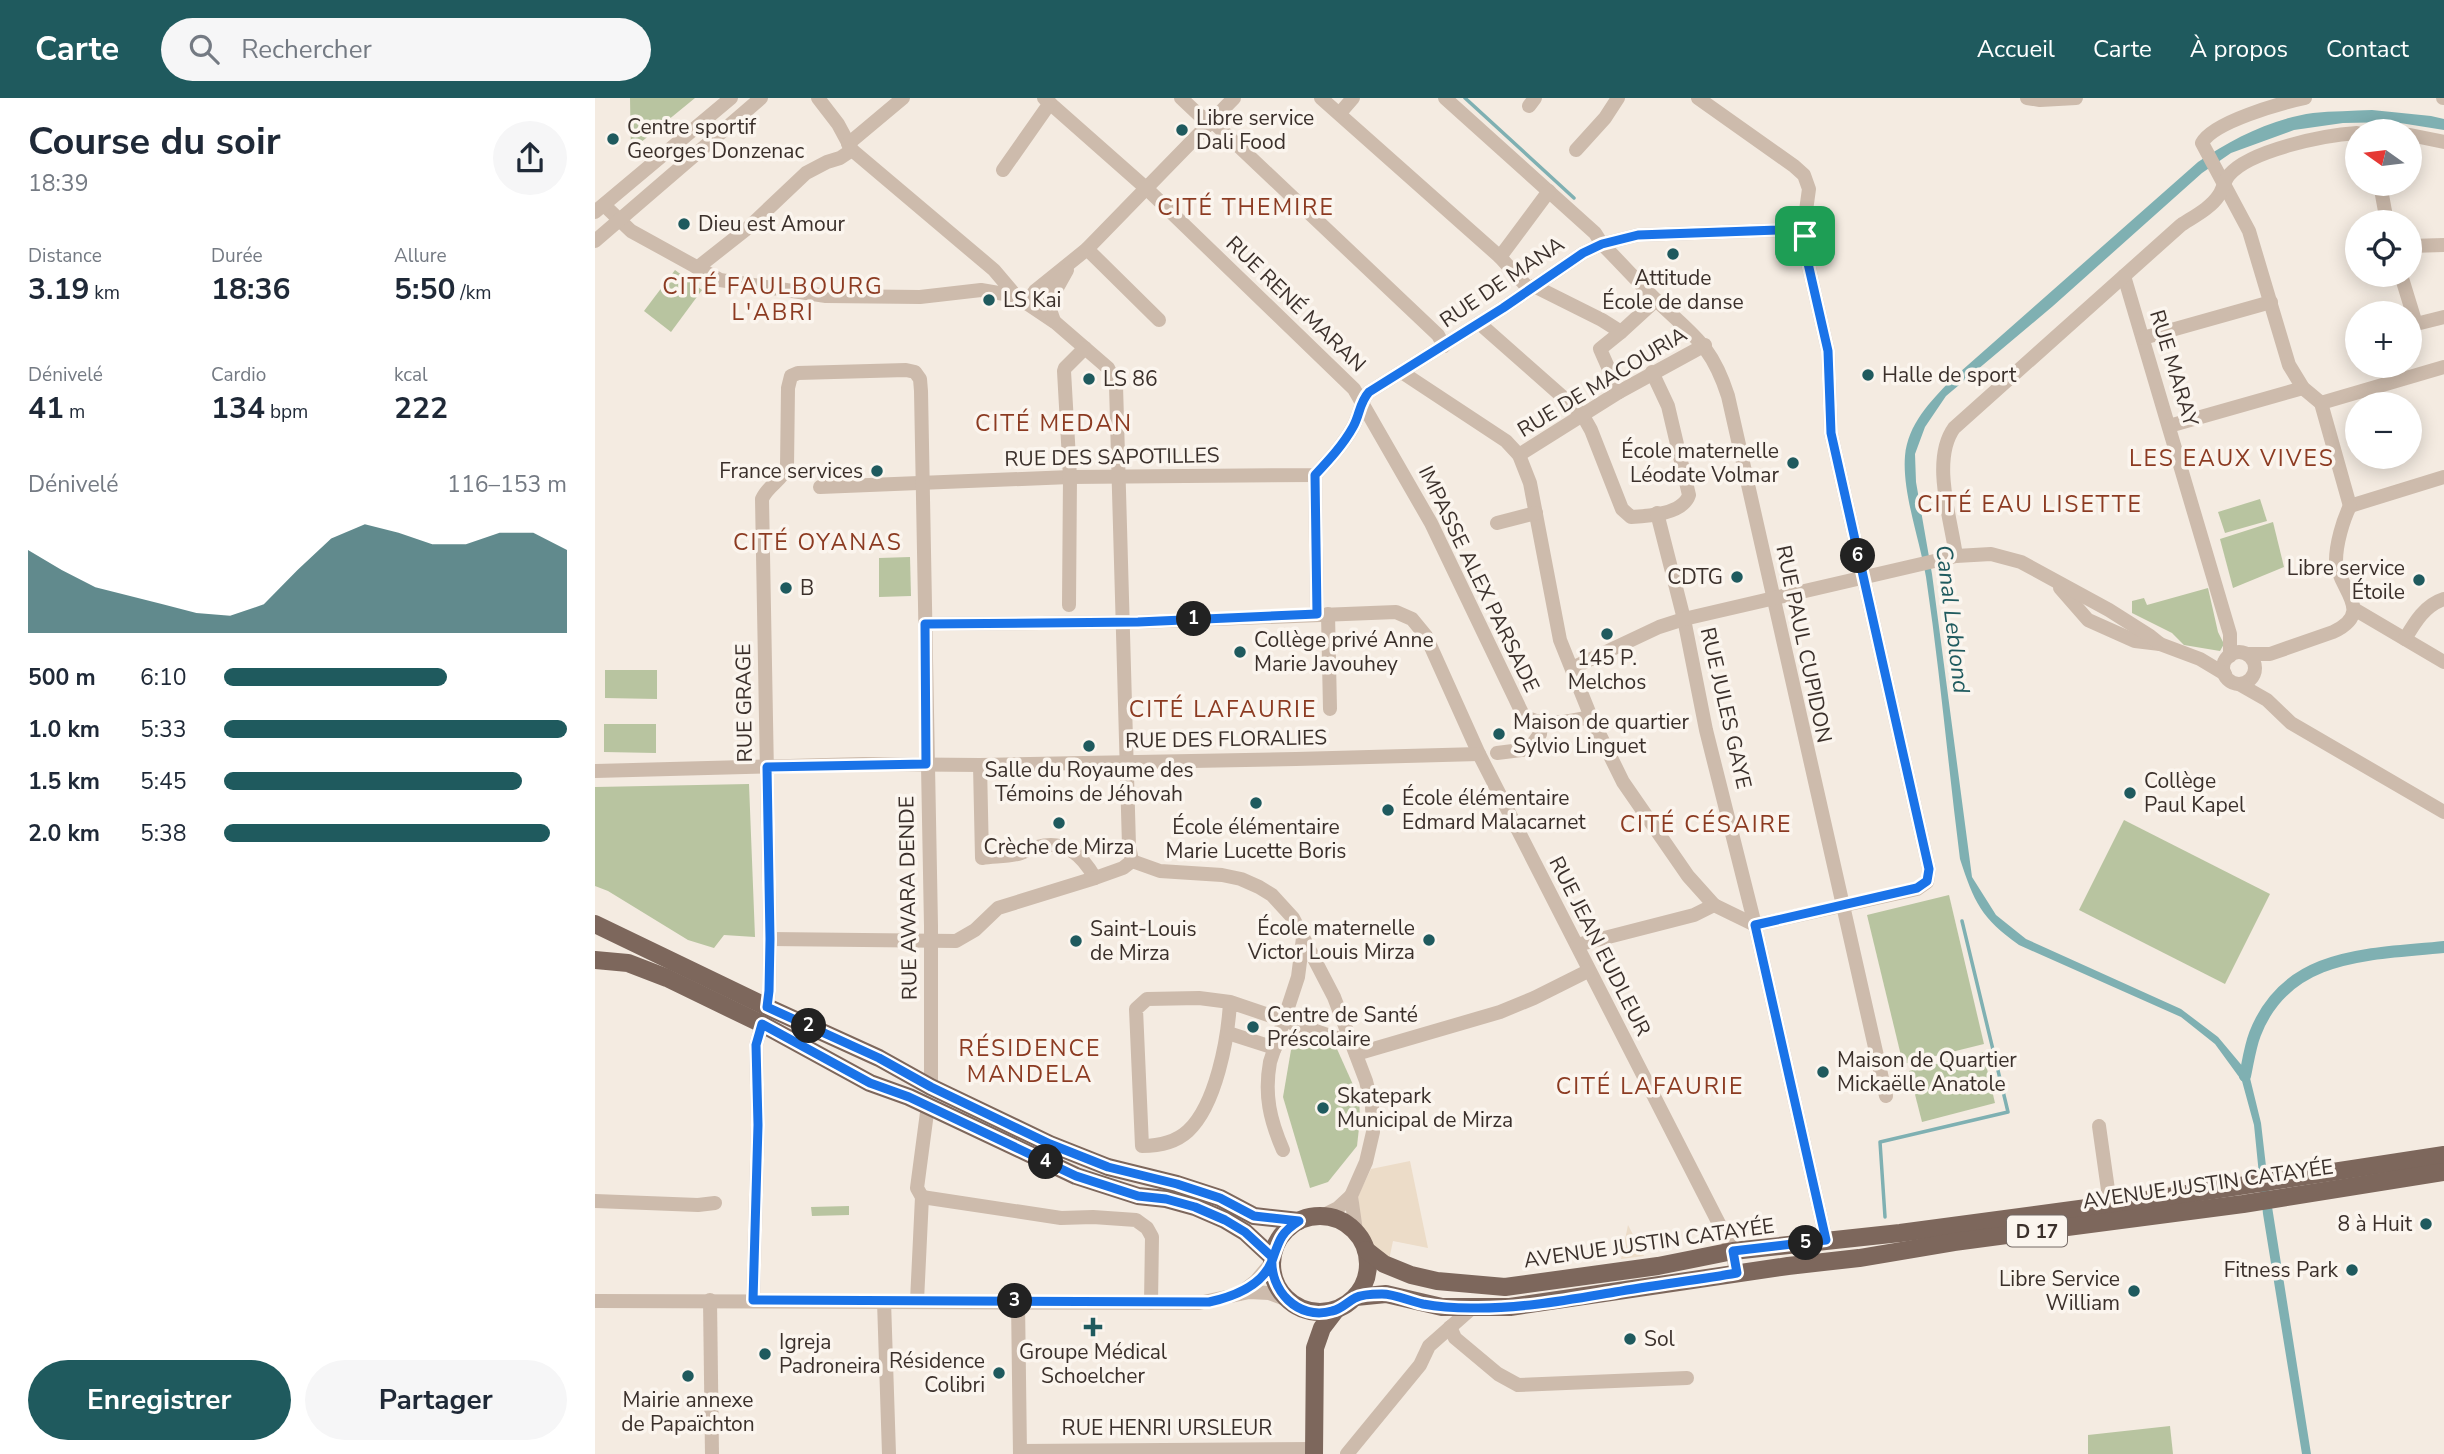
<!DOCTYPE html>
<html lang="fr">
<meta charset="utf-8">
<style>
:root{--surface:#fff;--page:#f6f6f7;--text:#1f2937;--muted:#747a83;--accent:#1f5a5e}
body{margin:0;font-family:"Nunito Sans",sans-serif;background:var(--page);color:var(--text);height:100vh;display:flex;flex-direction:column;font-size:26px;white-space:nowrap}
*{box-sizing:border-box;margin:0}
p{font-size:23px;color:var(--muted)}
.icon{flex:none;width:38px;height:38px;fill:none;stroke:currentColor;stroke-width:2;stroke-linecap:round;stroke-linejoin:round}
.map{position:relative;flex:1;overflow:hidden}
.sheet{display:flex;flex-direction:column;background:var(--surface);width:595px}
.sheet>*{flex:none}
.needle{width:46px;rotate:284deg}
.buttons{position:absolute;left:1750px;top:21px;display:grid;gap:14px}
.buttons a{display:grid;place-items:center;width:77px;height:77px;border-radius:50%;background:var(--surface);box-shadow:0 4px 18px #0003;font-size:35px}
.pin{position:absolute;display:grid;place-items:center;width:60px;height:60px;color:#fff;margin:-30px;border-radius:14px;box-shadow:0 4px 10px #0006}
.km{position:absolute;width:35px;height:35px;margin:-18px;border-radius:50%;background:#222;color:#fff;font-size:19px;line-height:35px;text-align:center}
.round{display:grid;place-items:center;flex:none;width:74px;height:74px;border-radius:37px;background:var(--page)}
.overview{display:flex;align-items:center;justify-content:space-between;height:119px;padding:0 28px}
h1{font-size:38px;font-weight:700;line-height:52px}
.stats{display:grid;grid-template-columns:repeat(3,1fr);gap:10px;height:119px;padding:7px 28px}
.stats div{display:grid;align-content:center}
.stats b{font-size:30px;font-weight:700}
.stats small{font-size:19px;font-weight:400}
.stats p{font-size:19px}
.chart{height:196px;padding:14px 28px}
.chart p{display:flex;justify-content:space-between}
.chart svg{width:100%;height:126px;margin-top:7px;fill:var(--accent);opacity:.7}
.cta{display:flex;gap:14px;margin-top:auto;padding:14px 28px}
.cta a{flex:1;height:80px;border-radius:42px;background:var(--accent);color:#fff;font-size:28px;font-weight:700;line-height:80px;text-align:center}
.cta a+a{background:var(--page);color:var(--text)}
ul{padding:0 28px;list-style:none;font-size:23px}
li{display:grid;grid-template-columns:112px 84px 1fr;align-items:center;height:52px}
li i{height:18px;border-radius:9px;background:var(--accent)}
header{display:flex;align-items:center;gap:42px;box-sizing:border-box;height:98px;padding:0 35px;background:var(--accent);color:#fff}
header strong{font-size:33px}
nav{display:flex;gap:38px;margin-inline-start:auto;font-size:24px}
.search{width:490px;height:63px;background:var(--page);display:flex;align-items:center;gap:18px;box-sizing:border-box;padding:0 24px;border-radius:38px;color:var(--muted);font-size:26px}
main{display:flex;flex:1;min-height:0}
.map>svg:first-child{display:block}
</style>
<header>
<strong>Carte</strong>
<div class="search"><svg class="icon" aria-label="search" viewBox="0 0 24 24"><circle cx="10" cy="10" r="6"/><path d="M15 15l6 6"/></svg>Rechercher</div>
<nav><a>Accueil</a><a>Carte</a><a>À propos</a><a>Contact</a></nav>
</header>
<main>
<section class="sheet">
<div class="overview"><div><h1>Course du soir</h1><p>18:39</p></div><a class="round"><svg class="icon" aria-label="share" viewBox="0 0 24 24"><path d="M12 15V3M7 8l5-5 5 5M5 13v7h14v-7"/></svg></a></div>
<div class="stats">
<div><p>Distance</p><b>3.19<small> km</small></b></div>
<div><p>Durée</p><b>18:36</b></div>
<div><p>Allure</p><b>5:50<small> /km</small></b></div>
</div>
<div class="stats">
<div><p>Dénivelé</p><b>41<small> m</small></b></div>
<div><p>Cardio</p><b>134<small> bpm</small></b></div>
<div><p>kcal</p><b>222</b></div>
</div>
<div class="chart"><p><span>Dénivelé</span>116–153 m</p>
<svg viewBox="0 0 160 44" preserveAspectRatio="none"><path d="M0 44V15L10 22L20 28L30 31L40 34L50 37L60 38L70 34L80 22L90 11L100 6L110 9L120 13L130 13L140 9L150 9L160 15V44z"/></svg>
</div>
<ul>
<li><b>500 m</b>6:10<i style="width:65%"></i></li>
<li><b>1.0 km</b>5:33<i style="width:100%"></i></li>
<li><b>1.5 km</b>5:45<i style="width:87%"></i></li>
<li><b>2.0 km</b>5:38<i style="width:95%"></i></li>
</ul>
<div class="cta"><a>Enregistrer</a><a>Partager</a></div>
</section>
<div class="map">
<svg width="1849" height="1356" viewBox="0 0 1849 1356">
<rect width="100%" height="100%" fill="#f4ebe1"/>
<g fill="#b8c4a0">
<polygon points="35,0 100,0 45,45 48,53 39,61 36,58"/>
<polygon points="80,172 107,192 76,234 49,213"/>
<polygon points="1665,401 1672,423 1630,435 1623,414"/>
<polygon points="1678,424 1689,469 1638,490 1625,441"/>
<polygon points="315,459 316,498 284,499 284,460"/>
<polygon points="1613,490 1623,534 1629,546 1625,553 1589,547 1577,535 1537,515 1537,503 1549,500 1552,507"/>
<polygon points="10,572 62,572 62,601 10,600"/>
<polygon points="9,626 61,626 61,655 9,654"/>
<polygon points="154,686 160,839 129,837 119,850 93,842 13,793 0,788 0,689"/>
<polygon points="1529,722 1675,796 1630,886 1484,812"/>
<polygon points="1354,797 1389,946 1308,966 1272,817"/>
<polygon points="712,940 742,951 764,1000 765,1021 762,1048 733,1084 715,1090 688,999 696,952"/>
<polygon points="1388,954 1400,1005 1327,1024 1314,973"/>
<polygon points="254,1108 254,1117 217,1118 216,1109"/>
<polygon points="1575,1328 1578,1356 1493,1356 1493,1337"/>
</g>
<g fill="#ecdcc8">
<polygon points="815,1063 833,1150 798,1143 794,1162 782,1156 766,1126 763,1098 776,1071"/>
<polygon points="1033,1127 1049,1158 1026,1161"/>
</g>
<path fill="#7fb0b2" d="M 1777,12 L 1836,18 L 1849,21 L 1849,32 L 1799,24 L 1748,25 L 1699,32 L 1636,55 L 1607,75 L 1458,208 L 1351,298 L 1330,329 L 1320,356 L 1321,384 L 1337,476 L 1377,779 L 1401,817 L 1431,841 L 1586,911 L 1623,939 L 1654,976 L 1666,1025 L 1672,1077 L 1716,1356 L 1707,1356 L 1668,1116 L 1659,1027 L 1647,983 L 1620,946 L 1586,919 L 1424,847 C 1386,820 1379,804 1365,761 C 1353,667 1345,573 1331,479 C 1325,443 1307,394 1310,358 C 1313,326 1335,304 1356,282 L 1603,64 C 1637,41 1676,21 1718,15 C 1737,13 1758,13 1777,12 Z"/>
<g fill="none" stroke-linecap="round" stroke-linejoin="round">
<g stroke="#7fb0b2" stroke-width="3.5">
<polyline points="870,0 979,100"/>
<polyline points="1290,1119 1285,1044 1413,1014 1367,823"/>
</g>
<path stroke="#7fb0b2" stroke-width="12" d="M 1650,978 C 1653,964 1655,949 1660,936 C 1692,853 1775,857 1849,849"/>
<g stroke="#cdbbac" stroke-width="14">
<polyline points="223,0 243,26 257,52 399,172 421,198"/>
<path d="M 449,0 L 552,91 L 759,291 L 836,425 L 928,617 C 947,631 974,623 996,619"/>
<polyline points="586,0 604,17 617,23 843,237 849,248"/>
<polyline points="726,0 905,159 934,191"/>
<path d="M 850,0 L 1000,135 L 1007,146 C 1025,164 1042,183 1060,201 C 1097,237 1116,245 1133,298 L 1291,998"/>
<polyline points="1103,0 1199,68 1209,77 1214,91 1209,127 1212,161 1233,253 1236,335 1334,771 1332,784 1322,791 1160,827"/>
<polyline points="1432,0 1445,2 1481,0"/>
<path d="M 1710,0 C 1686,5 1618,24 1607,45 L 1654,133 L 1694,267 L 1708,290 L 1726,305 L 1755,408"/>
<polyline points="1848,0 1849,0"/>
<polyline points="934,8 940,0"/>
<polyline points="745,15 758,0"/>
<polyline points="1815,37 1849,44"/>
<polyline points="253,46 308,0"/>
<polyline points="981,52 1010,20 1023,0"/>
<polyline points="408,72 455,5"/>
<polyline points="1785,86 1792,124"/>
<polyline points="9,107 36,133 125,182 231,198 325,199 386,192 421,198 461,225 513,270 521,287 534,748 537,763"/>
<polyline points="0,114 136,0"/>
<polyline points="0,143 166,0"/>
<polyline points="1815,148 1849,147"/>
<polyline points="492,151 564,222"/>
<polyline points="905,159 954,93"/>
<polyline points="102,170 154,129 211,75 232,64 245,60 257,52"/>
<polyline points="1806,177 1821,226 1849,219"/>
<polyline points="1529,178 1635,536 1635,558"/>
<polyline points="939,188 1007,222 1026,234 1061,202"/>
<polyline points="432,204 440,193 492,151 639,0"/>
<polyline points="459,223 453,206 472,172"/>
<path d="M 884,225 L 987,316 L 996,332 L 1027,411 L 1036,419 C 1053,418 1088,416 1094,397 L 1073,308 L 1057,274"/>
<polyline points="1548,240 1676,204"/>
<polyline points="808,275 911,343 924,357 935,385 965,542 996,619 1028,684 1093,778 1119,807 1160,827"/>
<polyline points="1024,294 1005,251 1026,234"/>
<polyline points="1726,305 1849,269"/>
<polyline points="1574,328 1708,290"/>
<polyline points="924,357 1024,294 1110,247"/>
<polyline points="720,377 722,516"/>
<path d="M 225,389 L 475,379 L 720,377 C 734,362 748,347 758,329 C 765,317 764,305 774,294 L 908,210 L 988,155 L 1007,146 L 1043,137 L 1183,132 L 1209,127"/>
<polyline points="1755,408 1849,379"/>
<polyline points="1062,415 1089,521 1111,632 1160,827 1231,1142"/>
<polyline points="902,425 941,415"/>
<path d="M 1361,458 C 1356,421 1336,362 1359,330 L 1586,127 C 1598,119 1616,110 1624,97 C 1628,91 1629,83 1634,77 C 1655,52 1730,37 1762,35"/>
<polyline points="1465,490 1493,522 1540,543 1565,546"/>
<polyline points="474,507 475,379 469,273 470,270 490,250"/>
<polyline points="1759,511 1849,564"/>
<polyline points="733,516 735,611"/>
<polyline points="330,526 543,524 801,514 817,521 831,538 884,656 1138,1153 1141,1176"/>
<path d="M 1810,541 C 1820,524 1830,507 1849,501"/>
<circle cx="1644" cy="570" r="16"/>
<path d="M 1652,556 L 1675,556 L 1738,534 C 1781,514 1743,491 1741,463 C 1741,446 1748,422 1755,408"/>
<polyline points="977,570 1064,529 1089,521 1361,458 1396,456 1426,464 1514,512 1555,538 1565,546 1605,561 1630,576"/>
<polyline points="1644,586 1672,602 1696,625 1849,714"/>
<polyline points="902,655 934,651 945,636 946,625"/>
<path d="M 385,667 L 387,760 C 399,758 414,759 426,755 C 431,753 436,750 442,749 C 470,741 487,757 500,780"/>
<polyline points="0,673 268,666 385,667 701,661 884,656"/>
<polyline points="537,763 565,773 627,777 646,781 664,789 677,797 698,820 739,899 771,983 777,1008 778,1034 771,1064 756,1098 761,1133"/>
<polyline points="175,841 361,843 380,832 403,810 500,780 528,770 537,763"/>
<polyline points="982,847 1099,817 1119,807"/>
<path d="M 635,904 C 633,941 621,1007 593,1033 C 581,1044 563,1048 547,1048 L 541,911 L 552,901 L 604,900 L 635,904 L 747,942 L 754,940"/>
<path d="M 172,909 L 174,893 L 175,841 L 167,401 C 173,387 187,383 192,369 L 193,290 L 196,278 L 203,275 L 311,272 L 320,274 L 325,281 L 326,293 L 336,828 L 336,989"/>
<polyline points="633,935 680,950"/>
<polyline points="761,956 905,914 939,900 993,873"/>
<polyline points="1504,1028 1515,1106"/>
<path d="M 688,1052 C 675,1022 669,997 675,964 L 703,879 L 708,840"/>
<polyline points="327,1099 466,1120 498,1119 541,1122 552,1130 557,1139 556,1205"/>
<polyline points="0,1103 103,1107 120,1105"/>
<polyline points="727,1118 743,1110 756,1098"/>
<polyline points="644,1196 661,1183 677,1164"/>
<polyline points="115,1202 117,1356"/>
<polyline points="158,1202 163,1027 161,947 167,926"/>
<polyline points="0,1203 604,1205 654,1194 674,1195 690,1201"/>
<polyline points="289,1203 294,1356"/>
<polyline points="322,1203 327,1099 322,1090 333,1007"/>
<polyline points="423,1203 425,1356"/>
<polyline points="855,1229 860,1240 903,1276 923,1287 1092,1280"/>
<polyline points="425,1353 719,1351"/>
<polyline points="752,1356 825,1267 834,1248 877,1210"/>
</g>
<g stroke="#7d675c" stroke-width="18">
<polyline points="0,826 172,909 284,960 336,989 455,1046 513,1069 582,1086 625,1100 659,1118 704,1123"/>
<polyline points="0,862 33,865 72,880 167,926 275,985 314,999 481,1078 543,1098 571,1101 600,1109 630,1122 650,1134 677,1159"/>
<circle cx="725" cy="1166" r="48"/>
<polyline points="771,1152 789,1166 816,1177 842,1183 910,1189 1063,1168 1138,1153 1305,1135 1566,1100 1849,1057"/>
<polyline points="761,1199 791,1196 847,1209 915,1209 1193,1168 1264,1160 1359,1144 1648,1106 1849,1074"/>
<polyline points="719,1356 720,1250 727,1230 740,1213"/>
</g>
</g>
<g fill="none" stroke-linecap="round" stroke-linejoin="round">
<g stroke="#fff" stroke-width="14">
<path id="route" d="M 1210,138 L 1209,127 L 1183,132 L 1043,137 L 1007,146 L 988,155 L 908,210 L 774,294 C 764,305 765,317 758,329 C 748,347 734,362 720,377 L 722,516 L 543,524 L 330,526 L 331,666 L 172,669 L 175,841 L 174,893 L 172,909 L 284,960 L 336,989 L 455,1046 L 513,1069 L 582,1086 L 625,1100 L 659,1118 L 704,1123 C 685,1135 684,1143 677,1163 C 667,1188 637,1199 614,1204 L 158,1202 L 163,1027 L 161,947 L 167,926 L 275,985 L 314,999 L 481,1078 L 543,1098 L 571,1101 L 600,1109 L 630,1122 L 650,1134 L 677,1159 C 674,1192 703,1223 737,1213 C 747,1211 752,1204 760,1200 C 767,1196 779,1196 787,1196 C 800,1196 814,1203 828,1206 C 844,1209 860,1210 876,1210 C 924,1211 972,1202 1020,1194 C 1060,1187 1101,1182 1142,1175 L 1138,1153 L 1231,1142 L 1160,827 L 1322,790 L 1332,783 L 1334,771 L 1236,335 L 1233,253 L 1212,161 L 1210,138"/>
</g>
<use href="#route" stroke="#1a73e8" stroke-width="9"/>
</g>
<g fill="#1f5a5e" stroke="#fbf5ee" stroke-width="2.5">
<circle cx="587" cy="32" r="7"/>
<circle cx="18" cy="41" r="7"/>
<circle cx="89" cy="126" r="7"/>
<circle cx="1078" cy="156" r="7"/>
<circle cx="394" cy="202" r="7"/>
<circle cx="1273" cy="277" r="7"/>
<circle cx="494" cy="281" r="7"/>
<circle cx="1198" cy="365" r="7"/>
<circle cx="282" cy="373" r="7"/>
<circle cx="1142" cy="479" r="7"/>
<circle cx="1824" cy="482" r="7"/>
<circle cx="191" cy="490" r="7"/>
<circle cx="1012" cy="536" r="7"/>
<circle cx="645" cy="554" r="7"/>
<circle cx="904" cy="636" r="7"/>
<circle cx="494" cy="648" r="7"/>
<circle cx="1535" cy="695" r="7"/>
<circle cx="661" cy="705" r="7"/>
<circle cx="793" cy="712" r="7"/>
<circle cx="464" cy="725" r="7"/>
<circle cx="834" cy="842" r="7"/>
<circle cx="481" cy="843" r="7"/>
<circle cx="658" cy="929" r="7"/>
<circle cx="1228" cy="974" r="7"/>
<circle cx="728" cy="1010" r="7"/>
<circle cx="1831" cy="1126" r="7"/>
<circle cx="1757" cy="1172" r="7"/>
<circle cx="1539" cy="1193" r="7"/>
<path d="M494.5 1218.5h7v7h7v7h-7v7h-7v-7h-7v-7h7z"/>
<circle cx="1035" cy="1241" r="7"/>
<circle cx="170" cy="1256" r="7"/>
<circle cx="404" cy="1275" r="7"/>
<circle cx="93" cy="1278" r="7"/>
</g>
<g text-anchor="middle" stroke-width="7" stroke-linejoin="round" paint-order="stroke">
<rect fill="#fbf5ee" stroke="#756b66" stroke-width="2" x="1412" y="1117.5" width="60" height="31" rx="5"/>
<g font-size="19" font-weight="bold" fill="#3b302b">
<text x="1442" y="1140">D 17</text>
</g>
<g font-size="21" fill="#3b302b" stroke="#fbf5ee" text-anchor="start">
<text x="601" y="27">Libre service<tspan x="601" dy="24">Dali Food</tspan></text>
<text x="32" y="36">Centre sportif<tspan x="32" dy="24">Georges Donzenac</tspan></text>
<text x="103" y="133">Dieu est Amour</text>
<text x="1078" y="187" text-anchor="middle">Attitude<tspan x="1078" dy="24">École de danse</tspan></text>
<text x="408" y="209">LS Kai</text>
<text x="1287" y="284">Halle de sport</text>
<text x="508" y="288">LS 86</text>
<text x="1184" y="360" text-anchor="end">École maternelle<tspan x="1184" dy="24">Léodate Volmar</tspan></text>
<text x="268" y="380" text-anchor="end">France services</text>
<text x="1810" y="477" text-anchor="end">Libre service<tspan x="1810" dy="24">Étoile</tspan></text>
<text x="1128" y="486" text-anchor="end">CDTG</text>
<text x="205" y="497">B</text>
<text x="659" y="549">Collège privé Anne<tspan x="659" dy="24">Marie Javouhey</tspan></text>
<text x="1012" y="567" text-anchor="middle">145 P.<tspan x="1012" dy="24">Melchos</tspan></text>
<text x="918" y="631">Maison de quartier<tspan x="918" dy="24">Sylvio Linguet</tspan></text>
<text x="494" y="679" text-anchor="middle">Salle du Royaume des<tspan x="494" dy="24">Témoins de Jéhovah</tspan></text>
<text x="1549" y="690">Collège<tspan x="1549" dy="24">Paul Kapel</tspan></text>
<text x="807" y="707">École élémentaire<tspan x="807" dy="24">Edmard Malacarnet</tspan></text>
<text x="661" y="736" text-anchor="middle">École élémentaire<tspan x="661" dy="24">Marie Lucette Boris</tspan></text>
<text x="464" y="756" text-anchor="middle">Crèche de Mirza</text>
<text x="820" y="837" text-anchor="end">École maternelle<tspan x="820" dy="24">Victor Louis Mirza</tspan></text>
<text x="495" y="838">Saint-Louis<tspan x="495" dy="24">de Mirza</tspan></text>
<text x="672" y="924">Centre de Santé<tspan x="672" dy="24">Préscolaire</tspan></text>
<text x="1242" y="969">Maison de Quartier<tspan x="1242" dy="24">Mickaëlle Anatole</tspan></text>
<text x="742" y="1005">Skatepark<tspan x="742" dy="24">Municipal de Mirza</tspan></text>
<text x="1817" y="1133" text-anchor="end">8 à Huit</text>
<text x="1743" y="1179" text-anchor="end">Fitness Park</text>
<text x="1525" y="1188" text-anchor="end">Libre Service<tspan x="1525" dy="24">William</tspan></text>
<text x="1049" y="1248">Sol</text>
<text x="184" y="1251">Igreja<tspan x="184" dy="24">Padroneira</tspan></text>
<text x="498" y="1261" text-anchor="middle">Groupe Médical<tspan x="498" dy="24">Schoelcher</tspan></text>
<text x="390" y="1270" text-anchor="end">Résidence<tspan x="390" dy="24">Colibri</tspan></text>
<text x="93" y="1309" text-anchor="middle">Mairie annexe<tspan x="93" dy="24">de Papaïchton</tspan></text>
</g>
<g font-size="21" fill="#3b302b" stroke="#fbf5ee">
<text transform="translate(907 184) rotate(-34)" y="7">RUE DE MANA</text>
<text transform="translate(701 206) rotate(44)" y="7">RUE RENÉ MARAN</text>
<text transform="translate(1579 270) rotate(73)" y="7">RUE MARAY</text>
<text transform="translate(1007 284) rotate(-31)" y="7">RUE DE MACOURIA</text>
<text transform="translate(517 359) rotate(-1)" y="7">RUE DES SAPOTILLES</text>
<text transform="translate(884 481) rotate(64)" y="7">IMPASSE ALEX PARSADE</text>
<text transform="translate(1209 546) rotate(78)" y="7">RUE PAUL CUPIDON</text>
<text transform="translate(149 605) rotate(-91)" y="7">RUE GRAGE</text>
<text transform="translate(1131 610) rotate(77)" y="7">RUE JULES GAYE</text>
<text transform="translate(631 641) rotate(-1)" y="7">RUE DES FLORALIES</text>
<text transform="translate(313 800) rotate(-91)" y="7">RUE AWARA DENDE</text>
<text transform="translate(1005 848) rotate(63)" y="7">RUE JEAN EUDLEUR</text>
<text transform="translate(1613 1086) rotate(-8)" y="7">AVENUE JUSTIN CATAYÉE</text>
<text transform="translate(1054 1145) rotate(-8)" y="7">AVENUE JUSTIN CATAYÉE</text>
<text x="572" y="1337">RUE HENRI URSLEUR</text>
</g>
<g font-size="23" letter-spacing="2" fill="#8c3b22" stroke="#fbf5ee">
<text x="651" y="117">CITÉ THEMIRE</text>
<text x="178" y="196">CITÉ FAULBOURG<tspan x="178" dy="26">L'ABRI</tspan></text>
<text x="459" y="333">CITÉ MEDAN</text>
<text x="1637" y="368">LES EAUX VIVES</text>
<text x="1435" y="414">CITÉ EAU LISETTE</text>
<text x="223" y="452">CITÉ OYANAS</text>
<text x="628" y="619">CITÉ LAFAURIE</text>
<text x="1111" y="734">CITÉ CÉSAIRE</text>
<text x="435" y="958">RÉSIDENCE<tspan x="435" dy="26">MANDELA</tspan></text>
<text x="1055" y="996">CITÉ LAFAURIE</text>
</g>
<g font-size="23" font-style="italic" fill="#1f5a5e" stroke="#fbf5ee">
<text transform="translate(1358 521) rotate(83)" y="8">Canal Leblond</text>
</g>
</g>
</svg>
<div class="buttons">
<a><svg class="needle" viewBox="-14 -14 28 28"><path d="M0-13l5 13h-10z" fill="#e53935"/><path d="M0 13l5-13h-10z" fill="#747a83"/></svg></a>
<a><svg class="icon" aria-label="locate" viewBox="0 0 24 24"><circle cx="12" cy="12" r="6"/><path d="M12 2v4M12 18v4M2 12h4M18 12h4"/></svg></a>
<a>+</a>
<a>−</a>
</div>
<div class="pin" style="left:1210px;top:138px;background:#1e9e55"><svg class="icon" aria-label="arrive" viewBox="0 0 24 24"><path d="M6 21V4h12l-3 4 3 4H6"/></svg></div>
<b class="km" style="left:599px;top:521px">1</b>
<b class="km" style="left:214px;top:928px">2</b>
<b class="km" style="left:420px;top:1203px">3</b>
<b class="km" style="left:451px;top:1064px">4</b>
<b class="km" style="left:1211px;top:1145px">5</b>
<b class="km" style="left:1263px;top:458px">6</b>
</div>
</main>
